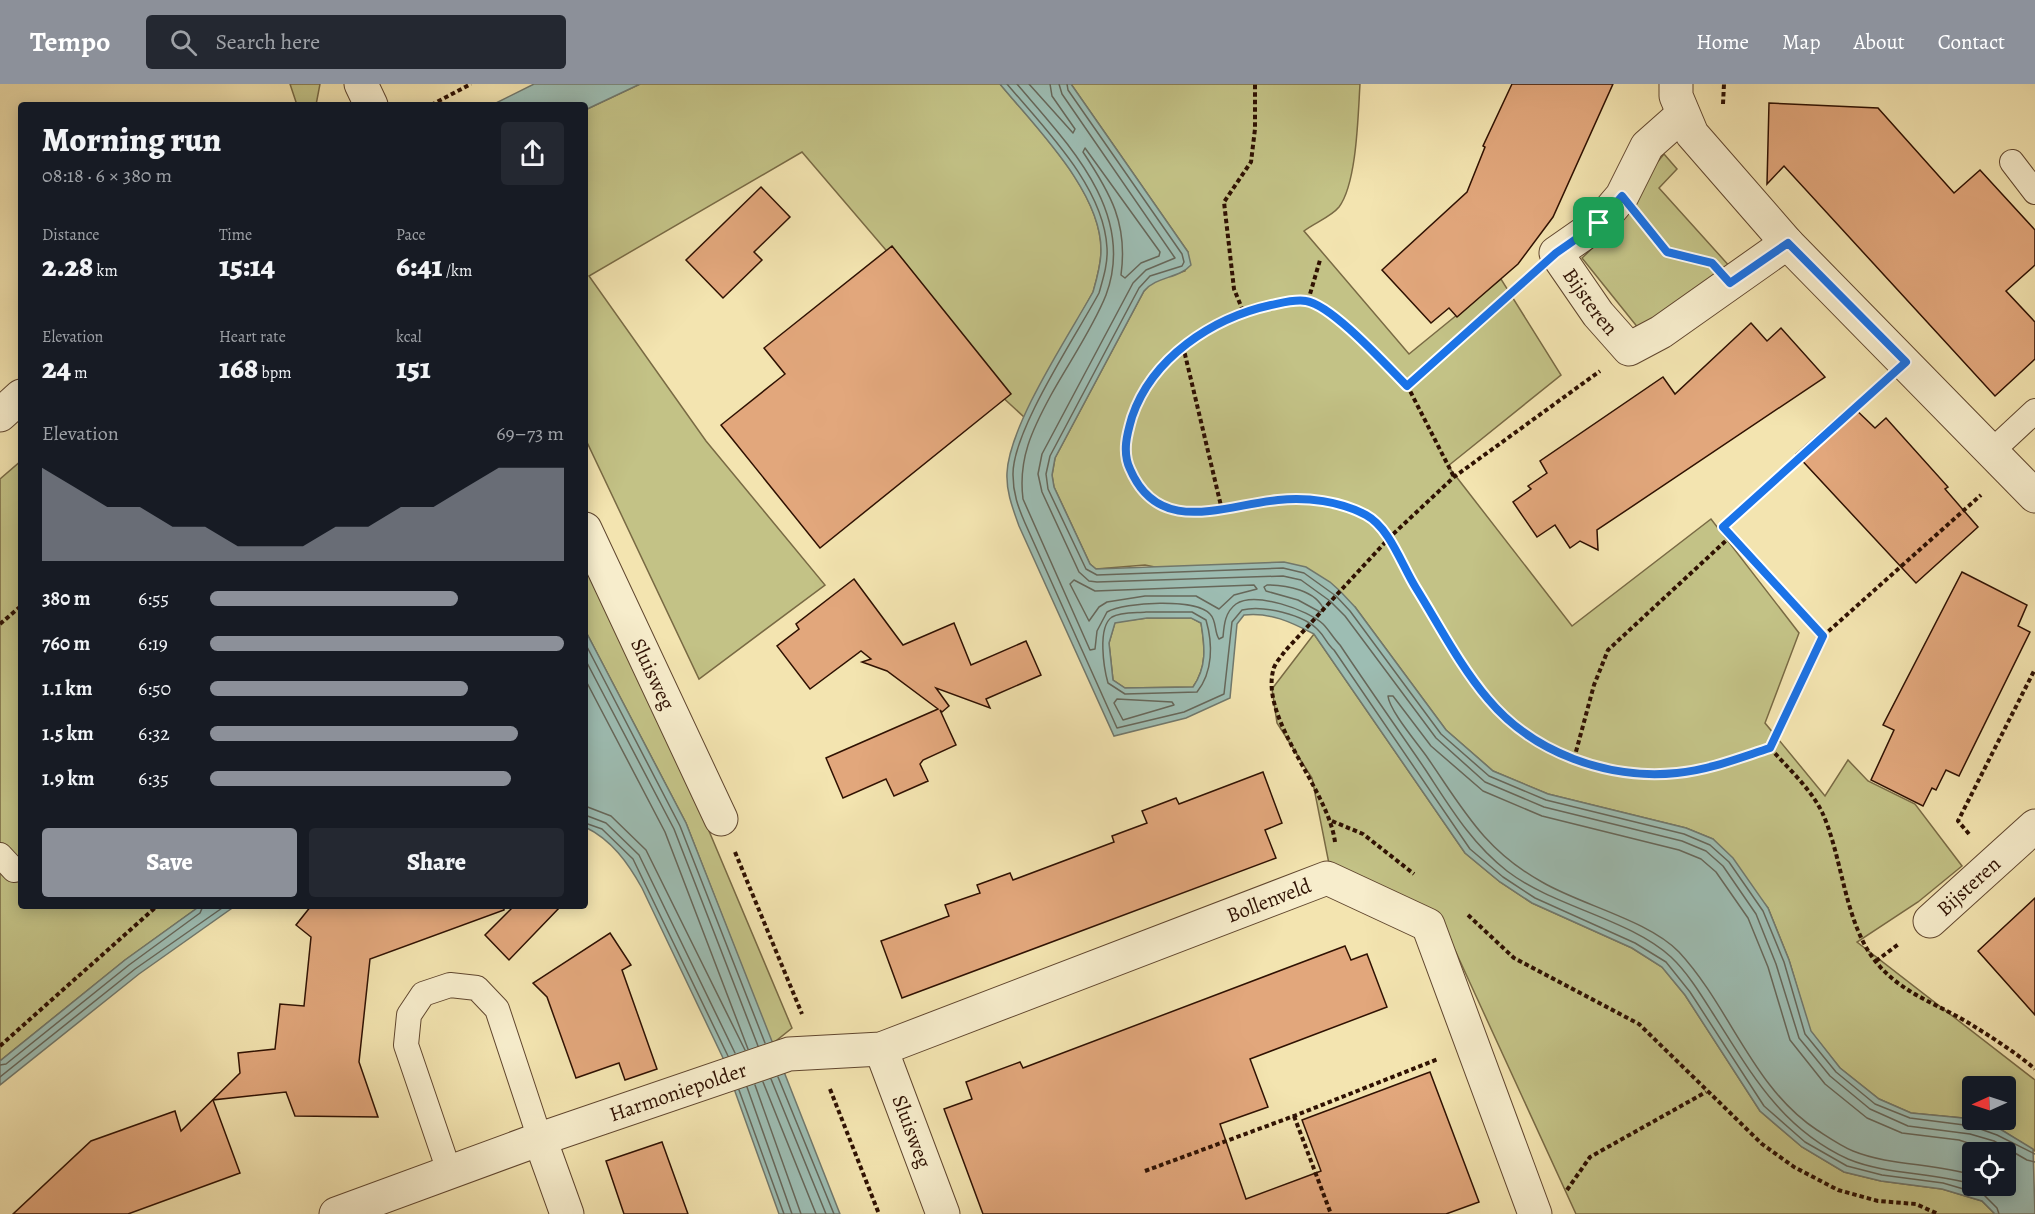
<!DOCTYPE html>
<meta charset="utf-8">
<style>
:root{--surface:#171b24;--page:#242831;--text:#f1f3f6;--muted:#9ea1a6;--accent:#8c9099}
body{margin:0;font-family:Alegreya,serif;background:var(--page);color:var(--text);height:100vh;display:flex;flex-direction:column;font-size:22px;white-space:nowrap}
*{box-sizing:border-box;margin:0}
p{font-size:20px;color:var(--muted)}
.icon{flex:none;width:33px;height:33px;fill:none;stroke:currentColor;stroke-width:2;stroke-linecap:round;stroke-linejoin:round}
.map{position:relative;flex:1;overflow:hidden}
.details{position:absolute;left:18px;top:18px;width:570px;height:807px;display:flex;flex-direction:column;background:var(--surface);border-radius:6px;box-shadow:0 3px 15px #0003}
.details>*{flex:none}
.needle{width:39px;rotate:267deg}
.controls{position:absolute;left:1962px;top:992px;display:grid;gap:12px}
.controls a{display:grid;place-items:center;width:54px;height:54px;border-radius:6px;background:var(--surface);box-shadow:0 3px 15px #0003;font-size:30px}
.pin{position:absolute;display:grid;place-items:center;width:51px;height:51px;color:#fff;margin:-26px;border-radius:12px;box-shadow:0 3px 9px #0006}
.round{display:grid;place-items:center;flex:none;width:63px;height:63px;border-radius:6px;background:var(--page)}
.overview{display:flex;align-items:center;justify-content:space-between;height:102px;padding:0 24px}
h1{font-size:33px;font-weight:800;line-height:45px}
.stats{display:grid;grid-template-columns:repeat(3,1fr);gap:9px;height:102px;padding:6px 24px}
.stats div{display:grid;align-content:center}
.stats b{font-size:30px;font-weight:800}
.stats small{font-size:16px;font-weight:400}
.stats p{font-size:16px}
.chart{height:168px;padding:12px 24px}
.chart p{display:flex;justify-content:space-between}
.chart svg{width:100%;height:108px;margin-top:6px;fill:var(--accent);opacity:.7}
.primary-button{display:flex;gap:12px;margin-top:auto;padding:12px 24px}
.primary-button a{flex:1;height:69px;border-radius:6px;background:var(--accent);color:#fff;font-size:24px;font-weight:800;line-height:69px;text-align:center}
.primary-button a+a{background:var(--page);color:var(--text)}
ul{padding:0 24px;list-style:none;font-size:20px}
li{display:grid;grid-template-columns:96px 72px 1fr;align-items:center;height:45px}
li i{height:15px;border-radius:8px;background:var(--accent)}
header{display:flex;align-items:center;gap:36px;box-sizing:border-box;height:84px;padding:0 30px;background:var(--accent);color:#fff}
header strong{font-size:28px}
nav{display:flex;gap:33px;margin-inline-start:auto;font-size:21px}
.search{width:420px;height:54px;background:var(--page);display:flex;align-items:center;gap:15px;box-sizing:border-box;padding:0 21px;border-radius:6px;color:var(--muted);font-size:22px}
.map>svg:first-child{display:block}
</style>
<header>
<strong>Tempo</strong>
<div class="search"><svg class="icon" aria-label="search" viewBox="0 0 24 24"><circle cx="10" cy="10" r="6"/><path d="M15 15l6 6"/></svg>Search here</div>
<nav><a>Home</a><a>Map</a><a>About</a><a>Contact</a></nav>
</header>
<div class="map">
<svg width="2035" height="1130" viewBox="0 0 2035 1130">
<rect width="100%" height="100%" fill="#f3e4b0"/>
<filter id="stains"><feTurbulence type="fractalNoise" baseFrequency=".00333" numOctaves="4"/><feColorMatrix values="0 0 0 0 .2 0 0 0 0 .09 0 0 0 0 .02 0 0 0 .5 -.17"/></filter>
<radialGradient id="worn" r=".72"><stop offset=".6" stop-color="#630" stop-opacity="0"/><stop offset="1" stop-color="#630" stop-opacity=".3"/></radialGradient>
<g fill="#c3c286" stroke="#796a44" stroke-width="1.5" fill-rule="evenodd">
<polygon points="290,0 320,0 316,21 297,21"/>
<path d="M 640,0 L 1000,0 C 1036,43 1102,108 1101,167 C 1101,181 1097,194 1093,208 L 1024,333 L 998,309 L 885,165 L 802,68 L 589,192 L 706,357 L 825,501 L 699,595 L 585,354 L 585,26 Z"/>
<path d="M 1071,0 L 1360,0 C 1358,31 1357,99 1339,123 C 1331,133 1314,139 1304,147 L 1409,270 L 1501,195 L 1561,291 L 1448,382 L 1572,542 L 1711,435 L 1799,549 L 1765,639 L 1825,712 L 1848,676 L 1868,697 L 1915,720 L 1962,782 L 1918,818 L 1857,858 L 2035,996 L 2035,1067 L 2000,1045 L 1963,1034 L 1911,1029 L 1879,1015 L 1840,984 L 1810,947 L 1789,876 L 1768,824 L 1713,755 L 1686,744 L 1548,710 L 1493,687 L 1446,646 L 1355,523 L 1145,481 L 1096,485 L 1090,480 L 1054,403 L 1052,391 L 1055,374 L 1144,207 L 1153,197 L 1185,187 L 1188,168 ZM 1972,1002 L 2006,1002 L 2006,1035 L 1972,1035 Z"/>
<polygon points="1664,70 1677,85 1659,104 1732,185 1639,245 1582,174 1626,132 1646,92"/>
<polygon points="21,377 21,822 200,822 125,876 0,977 0,395"/>
<polygon points="585,480 701,728 792,944 772,960 686,739 585,546"/>
<path d="M 1147,534 L 1192,534 L 1201,539 C 1205,563 1207,583 1193,603 L 1125,604 L 1113,596 L 1109,559 L 1115,538 Z"/>
<polygon points="1314,550 1465,769 1500,798 1532,819 1632,864 1662,883 1685,911 1760,1027 1802,1063 1844,1088 1881,1097 1942,1105 1982,1117 1995,1130 1576,1130 1443,840 1332,795 1312,694 1277,639 1272,605"/>
</g>
<g fill="#9dbdb3" stroke="#71786c" stroke-width="1.5" fill-rule="evenodd">
<polygon points="534,0 640,0 585,26 585,21 492,21"/>
<path d="M 1000,0 L 1071,0 L 1188,168 L 1191,181 C 1178,195 1157,192 1144,207 L 1055,374 L 1052,391 L 1054,403 L 1090,480 L 1096,485 L 1284,478 L 1306,483 L 1330,498 L 1340,507 L 1355,523 L 1446,646 L 1493,687 L 1548,710 L 1686,744 L 1713,755 L 1733,774 L 1768,824 L 1789,876 L 1811,947 L 1840,984 L 1879,1015 L 1911,1029 L 1963,1034 L 2000,1045 L 2033,1065 L 2035,1130 L 1995,1130 L 1982,1117 L 1942,1105 L 1881,1097 L 1844,1088 L 1802,1063 L 1760,1027 L 1685,911 L 1662,883 L 1632,864 L 1532,819 L 1500,798 L 1465,769 L 1314,550 C 1291,538 1270,528 1244,531 L 1237,540 L 1230,614 L 1186,634 L 1114,652 L 1019,442 C 1013,425 1006,408 1007,389 C 1009,341 1069,251 1093,208 C 1097,194 1101,181 1101,167 C 1102,108 1035,43 1000,0 ZM 1147,534 L 1191,534 L 1201,539 C 1205,563 1207,583 1193,603 L 1125,604 L 1113,596 L 1109,559 L 1115,539 ZM 1972,1068 L 2006,1068 L 2006,1101 L 1972,1101 Z"/>
<path d="M 585,546 L 686,739 L 840,1130 L 779,1130 L 723,974 L 642,804 C 628,779 612,756 585,743 Z"/>
<polygon points="200,822 235,822 139,890 0,1001 0,977 125,876"/>
</g>
<g fill="none" stroke-linecap="round" stroke-linejoin="round">
<g stroke="#66675a" stroke-width="1.5">
<path d="M 1007,0 C 1045,45 1104,103 1107,164 C 1108,180 1103,195 1099,209 C 1076,252 1012,347 1013,391 C 1013,409 1018,423 1025,439 L 1117,644 L 1184,628 L 1224,610 L 1232,538 L 1242,526 C 1262,521 1304,530 1319,547 C 1325,553 1327,560 1334,566 L 1470,765 L 1503,793 L 1535,814 L 1635,859 L 1666,878 L 1690,908 L 1764,1022 L 1805,1058 L 1847,1082 L 1882,1091 L 1943,1099 L 1984,1111 L 1997,1124 L 1999,1130"/>
<path d="M 1017,0 C 1067,59 1137,128 1106,211 C 1093,244 1068,280 1051,311 C 1032,346 1018,375 1023,415 L 1090,566 L 1095,565 L 1097,547 L 1107,528 C 1125,518 1196,514 1210,530 C 1217,537 1214,548 1219,555 L 1223,553 C 1224,541 1225,528 1236,520 C 1255,507 1308,526 1323,540 C 1329,546 1334,555 1340,561 C 1368,603 1397,644 1425,685 C 1450,723 1471,759 1507,787 C 1554,823 1630,835 1671,873 C 1687,888 1700,909 1712,928 C 1750,987 1780,1044 1848,1075 C 1886,1091 1933,1088 1972,1100"/>
<polyline points="1029,0 1073,49 1075,45 1052,12 1050,0"/>
<polyline points="1059,0 1062,10 1175,174 1146,186 1133,199 1042,370 1038,390 1042,408 1079,488 1089,497 1097,498 1283,492 1301,496 1330,517 1345,532 1436,654 1485,698 1544,723 1682,757 1706,767 1723,782 1756,830 1776,880 1799,954 1830,992 1870,1025 1908,1042 1970,1050 1994,1057 2027,1076 2035,1078"/>
<polyline points="1067,0 1068,6 1182,170 1184,178 1182,182 1150,192 1139,204 1050,372 1046,390 1048,405 1086,485 1097,491 1283,484 1304,489 1336,512 1350,527 1441,650 1489,692 1546,716 1684,750 1710,761 1729,778 1763,827 1784,878 1805,950 1836,988 1875,1020 1910,1034 1972,1042 1997,1051 2035,1070"/>
<path d="M 1085,64 L 1160,168 L 1159,172 L 1141,179 L 1125,194 L 1121,191 C 1128,140 1111,110 1083,68 Z"/>
<polygon points="1074,496 1095,507 1254,501 1257,505 1234,511 1219,525 1196,512 1145,512 1107,518 1099,523 1089,537 1070,500"/>
<path d="M 1267,501 C 1286,501 1316,506 1324,526 L 1320,528 L 1298,516 L 1266,507 L 1264,503 Z"/>
<path d="M 1146,528 L 1192,528 L 1206,536 C 1213,560 1213,588 1197,608 L 1125,610 L 1108,599 C 1104,585 1097,543 1112,533 C 1120,528 1137,529 1146,528 Z"/>
<polyline points="585,559 680,742 765,959"/>
<polyline points="585,575 674,745 758,962"/>
<polyline points="585,595 665,748 748,965"/>
<polygon points="1117,615 1172,618 1174,621 1123,636 1114,619"/>
<polyline points="585,722 611,732 646,766 745,966"/>
<polyline points="585,731 606,739 639,771 735,969"/>
<polyline points="585,739 602,745 633,775 728,972"/>
<polyline points="0,981 6,980 129,881 200,829 203,822"/>
<polyline points="0,993 135,885 225,822"/>
<polyline points="778,993 834,1130"/>
<polyline points="771,995 826,1130"/>
<polyline points="763,998 816,1130"/>
<polyline points="755,1001 801,1130"/>
<polyline points="747,1003 792,1130"/>
<polyline points="739,1006 784,1130"/>
<path d="M 1972,1091 C 1934,1079 1890,1082 1853,1067 C 1841,1062 1828,1053 1817,1046 C 1753,1004 1730,923 1679,868 C 1648,836 1581,821 1542,798 C 1484,766 1463,725 1427,673 C 1418,660 1389,626 1388,612 L 1393,612 L 1431,662 L 1483,707 L 1542,732 L 1679,766 L 1701,775 L 1716,788 L 1748,834 L 1768,883 L 1790,956 L 1825,1000 L 1867,1034 L 1902,1049 L 1959,1056 L 1995,1068"/>
</g>
</g>
<g fill="#e2a77c" stroke="#2f1102" stroke-width="1.5">
<polygon points="1512,0 1613,0 1553,133 1518,180 1457,233 1449,224 1431,239 1382,186 1467,108 1485,63 1483,62"/>
<polygon points="1769,19 1878,24 1954,109 1980,86 2035,146 2035,181 2006,207 2035,238 2035,275 1995,312 1784,82 1767,100"/>
<polygon points="761,103 790,133 754,168 762,176 723,214 686,176"/>
<polygon points="892,162 1011,310 820,464 721,341 785,290 764,264"/>
<polygon points="1751,239 1767,257 1781,244 1825,293 1597,446 1598,466 1580,457 1570,464 1555,441 1537,453 1513,418 1531,405 1528,402 1547,389 1540,377 1663,293 1675,310"/>
<polygon points="1851,321 1875,344 1886,334 1948,403 1945,405 1978,443 1916,499 1796,370"/>
<polygon points="1962,488 2027,521 2018,542 2030,548 1959,692 1946,686 1936,706 1932,704 1923,722 1871,696 1894,646 1883,641"/>
<polygon points="854,495 903,561 954,539 971,581 1026,557 1041,591 986,615 990,624 936,604 949,622 942,628 940,626 956,661 923,676 920,680 928,697 894,712 886,695 843,714 826,674 938,625 887,587 862,578 871,575 861,567 810,605 777,562 799,545 796,540"/>
<polygon points="1263,688 1282,739 1265,746 1276,774 902,914 881,857 949,832 945,821 980,809 977,801 1010,789 1013,796 1114,758 1112,752 1147,739 1142,727 1176,714 1179,720"/>
<polygon points="2035,814 2035,931 1978,867"/>
<polygon points="311,822 504,822 504,826 370,875 359,978 378,1033 295,1032 286,1008 213,1016 240,1089 128,1130 13,1130 91,1057 175,1027 181,1047 240,989 238,969 275,965 280,920 304,922 311,853 296,841"/>
<polygon points="514,822 561,822 509,876 485,851"/>
<polygon points="610,849 631,881 622,886 657,985 625,996 619,979 576,994 547,913 533,899"/>
<polygon points="1345,862 1351,876 1367,870 1387,923 1250,975 1268,1023 1220,1040 1246,1115 1321,1087 1302,1036 1430,988 1479,1118 1446,1130 983,1130 944,1025 972,1015 966,998 1020,978 1023,984"/>
<polygon points="662,1058 688,1130 624,1130 606,1077"/>
</g>
<g fill="none" stroke-linecap="round" stroke-linejoin="round">
<g stroke="#60462e" stroke-width="26">
<g id="lane">
<polyline points="2012,78 2035,108"/>
<polyline points="1992,367 2035,327"/>
<polyline points="0,771 14,786"/>
<polyline points="449,1087 406,961 409,931 423,910 450,901 477,904 497,925 540,1055"/>
</g>
</g>
<g stroke="#60462e" stroke-width="35">
<g id="street">
<polyline points="361,0 371,21"/>
<polyline points="1676,0 1676,12 1692,50 1787,159 2035,412"/>
<path id="s1" d="M 1682,31 L 1647,62 L 1622,112 L 1599,139 L 1556,169 L 1598,230 L 1629,265 L 1661,248 L 1787,159"/>
<polyline points="0,331 21,312"/>
<path id="s2" d="M 585,445 L 721,735"/>
<path id="s3" d="M 1930,837 L 2035,742"/>
<path id="s4" d="M 881,965 L 943,1130"/>
<polyline points="540,1055 567,1130"/>
<path id="s5" d="M 336,1130 L 540,1055 L 789,970 L 881,965 L 1327,794 L 1428,841 L 1535,1130"/>
</g>
</g>
<g stroke="#2f1102" stroke-width="4" stroke-dasharray="4.5 3" stroke-linecap="butt">
<polyline points="1723,20 1724,0"/>
<polyline points="431,21 471,0"/>
<polyline points="1646,141 1667,168 1696,175"/>
<path d="M 1526,195 L 1407,301 C 1387,282 1332,221 1306,217 C 1295,215 1281,219 1271,221 C 1212,234 1152,274 1132,333 C 1127,350 1123,368 1130,385 C 1159,453 1224,421 1279,416 C 1307,413 1341,417 1366,431 C 1390,444 1402,481 1416,504 C 1439,541 1460,582 1488,615 C 1533,669 1608,696 1677,689 C 1709,686 1739,674 1770,664 L 1823,552 L 1981,411"/>
<polyline points="1308,217 1320,176"/>
<polyline points="1243,227 1234,205 1224,118 1251,78 1255,45 1255,0"/>
<polyline points="1183,262 1222,426"/>
<polyline points="1407,301 1454,393"/>
<polyline points="1731,452 1723,443 1876,305"/>
<polyline points="0,540 21,522"/>
<path d="M 1770,664 C 1788,684 1810,704 1822,728 C 1843,774 1844,838 1876,878 C 1900,908 1935,919 1967,938 C 1990,952 2015,968 2035,985"/>
<polyline points="1574,675 1594,601 1608,566 1731,452 1823,552"/>
<polyline points="1332,737 1363,750 1414,790"/>
<polyline points="1969,750 1958,737 2035,585"/>
<path d="M 1335,758 C 1328,705 1261,637 1273,587 C 1274,580 1281,573 1285,567 L 1390,453 L 1454,393 L 1600,287"/>
<polyline points="735,768 802,930"/>
<polyline points="1468,831 1514,874 1639,940 1762,1060 1794,1083 1838,1106 1878,1117 1916,1120 1938,1130"/>
<polyline points="1876,877 1900,859"/>
<polyline points="0,962 157,822"/>
<polyline points="830,1005 879,1130"/>
<polyline points="1294,1032 1331,1130"/>
<polyline points="1145,1087 1294,1032 1438,975"/>
<polyline points="1567,1106 1590,1073 1706,1008"/>
</g>
<use href="#lane" stroke="#f7edcc" stroke-width="24"/>
<use href="#street" stroke="#f7edcc" stroke-width="33"/>
</g>
<g fill="none" stroke-linecap="round" stroke-linejoin="round">
<g stroke="#fff" stroke-width="12">
<path id="route" d="M 1622,112 L 1667,168 L 1712,179 L 1730,199 L 1788,159 L 1906,278 L 1723,443 L 1823,552 L 1770,664 C 1739,674 1709,686 1677,689 C 1608,696 1533,669 1488,615 C 1460,582 1439,541 1416,504 C 1402,482 1390,444 1366,431 C 1340,417 1307,413 1278,416 C 1224,421 1159,453 1130,385 C 1122,368 1127,350 1132,333 C 1152,274 1212,234 1271,221 C 1281,219 1295,215 1306,217 C 1332,221 1387,282 1407,302 L 1556,169 L 1599,139 Z"/>
</g>
<use href="#route" stroke="#1a73e8" stroke-width="8"/>
</g>
<g text-anchor="middle" stroke-width="6" stroke-linejoin="round" paint-order="stroke">
<g font-size="21" fill="#2f1102" stroke="#f7edcc">
<text dy="7" stroke="none"><textPath href="#s1" startOffset="250">Bijsteren</textPath></text>
<text dy="7" stroke="none"><textPath href="#s2" startOffset="160">Sluisweg</textPath></text>
<text dy="7" stroke="none"><textPath href="#s3" startOffset="52">Bijsteren</textPath></text>
<text dy="7" stroke="none"><textPath href="#s5" startOffset="988">Bollenveld</textPath></text>
<text dy="7" stroke="none"><textPath href="#s5" startOffset="363">Harmoniepolder</textPath></text>
<text dy="7" stroke="none"><textPath href="#s4" startOffset="88">Sluisweg</textPath></text>
</g>
</g>
<rect width="100%" height="100%" filter="url(#stains)"/>
<rect width="100%" height="100%" fill="url(#worn)"/>
</svg>
<div class="controls">
<a><svg class="needle" viewBox="-14 -14 28 28"><path d="M0-13l5 13h-10z" fill="#e53935"/><path d="M0 13l5-13h-10z" fill="#9ea1a6"/></svg></a>
<a><svg class="icon" aria-label="locate" viewBox="0 0 24 24"><circle cx="12" cy="12" r="6"/><path d="M12 2v4M12 18v4M2 12h4M18 12h4"/></svg></a>
</div>
<div class="pin" style="left:1599px;top:139px;background:#1e9e55"><svg class="icon" aria-label="arrive" viewBox="0 0 24 24"><path d="M6 21V4h12l-3 4 3 4H6"/></svg></div>
<section class="details">
<div class="overview"><div><h1>Morning run</h1><p>08:18 · 6 × 380 m</p></div><a class="round"><svg class="icon" aria-label="share" viewBox="0 0 24 24"><path d="M12 15V3M7 8l5-5 5 5M5 13v7h14v-7"/></svg></a></div>
<div class="stats">
<div><p>Distance</p><b>2.28<small> km</small></b></div>
<div><p>Time</p><b>15:14</b></div>
<div><p>Pace</p><b>6:41<small> /km</small></b></div>
</div>
<div class="stats">
<div><p>Elevation</p><b>24<small> m</small></b></div>
<div><p>Heart rate</p><b>168<small> bpm</small></b></div>
<div><p>kcal</p><b>151</b></div>
</div>
<div class="chart"><p><span>Elevation</span>69–73 m</p>
<svg viewBox="0 0 160 44" preserveAspectRatio="none"><path d="M0 44V6L10 14L20 22L30 22L40 30L50 30L60 38L70 38L80 38L90 30L100 30L110 22L120 22L130 14L140 6L150 6L160 6V44z"/></svg>
</div>
<ul>
<li><b>380 m</b>6:55<i style="width:70%"></i></li>
<li><b>760 m</b>6:19<i style="width:100%"></i></li>
<li><b>1.1 km</b>6:50<i style="width:73%"></i></li>
<li><b>1.5 km</b>6:32<i style="width:87%"></i></li>
<li><b>1.9 km</b>6:35<i style="width:85%"></i></li>
</ul>
<div class="primary-button"><a>Save</a><a>Share</a></div>
</section>
</div>
